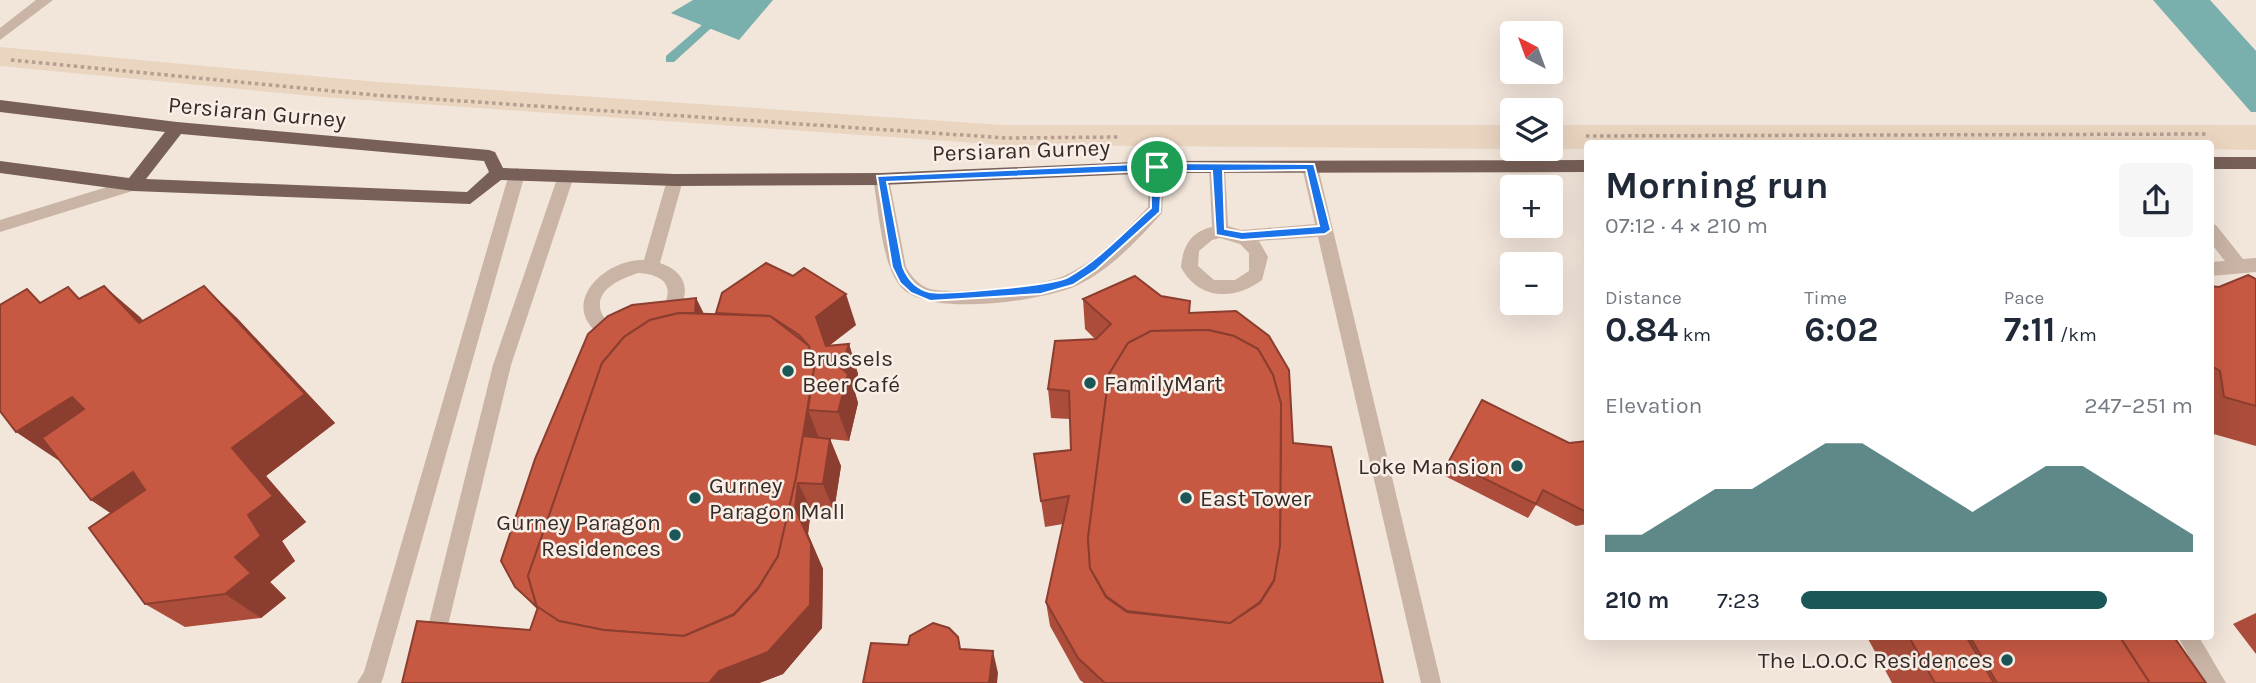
<!DOCTYPE html>
<meta charset="utf-8">
<style>
:root{--surface:#fff;--page:#f6f6f7;--text:#1f2937;--muted:#747a83;--accent:#1c5757}
body{margin:0;font-family:Karla,sans-serif;background:var(--page);color:var(--text);height:100vh;display:flex;flex-direction:column;font-size:26px;white-space:nowrap}
*{box-sizing:border-box;margin:0}
p{font-size:23px;color:var(--muted)}
.icon{flex:none;width:38px;height:38px;fill:none;stroke:currentColor;stroke-width:2;stroke-linecap:round;stroke-linejoin:round}
.map{position:relative;flex:1;overflow:hidden}
.drawer{position:absolute;left:1584px;top:140px;width:630px;height:500px;display:flex;flex-direction:column;background:var(--surface);border-radius:7px;box-shadow:0 7px 28px #0002}
.drawer>*{flex:none}
.needle{width:46px;rotate:319deg}
.tools{position:absolute;left:1500px;top:21px;display:grid;gap:14px}
.tools a{display:grid;place-items:center;width:63px;height:63px;border-radius:7px;background:var(--surface);box-shadow:0 7px 28px #0002;font-size:35px}
.pin{position:absolute;display:grid;place-items:center;width:60px;height:60px;color:#fff;margin:-30px;border:4px solid #fff;border-radius:50%;box-shadow:0 2px 7px #0007}
.round{display:grid;place-items:center;flex:none;width:74px;height:74px;border-radius:7px;background:var(--page)}
.headline{display:flex;align-items:center;justify-content:space-between;height:119px;padding:0 21px}
h1{font-size:38px;font-weight:700;line-height:52px}
.stats{display:grid;grid-template-columns:repeat(3,1fr);gap:10px;height:119px;padding:7px 21px}
.stats div{display:grid;align-content:center}
.stats b{font-size:35px;font-weight:700}
.stats small{font-size:19px;font-weight:400}
.stats p{font-size:19px}
.chart{height:196px;padding:14px 21px}
.chart p{display:flex;justify-content:space-between}
.chart svg{width:100%;height:126px;margin-top:7px;fill:var(--accent);opacity:.7}
ul{padding:0 21px;list-style:none;font-size:23px}
li{display:grid;grid-template-columns:112px 84px 1fr;align-items:center;height:52px}
li i{height:18px;border-radius:9px;background:var(--accent)}
.map>svg:first-child{display:block}
</style>
<div class="map">
<svg width="2256" height="683" viewBox="0 0 2256 683">
<rect width="100%" height="100%" fill="#f2e5da"/>
<g fill="#ead5c1">
<polygon points="0,47 378,82 1002,125 1512,125 1512,149 1004,145 323,97 0,66"/>
<polygon points="1551,125 2256,125 2256,150 2210,149 2210,144 1587,144 1587,149 1551,149"/>
</g>
<g fill="#79afad">
<polygon points="693,0 773,0 739,40 671,13"/>
<polygon points="2153,0 2210,0 2256,51 2256,112 2251,112"/>
</g>
<g fill="none" stroke-linecap="round" stroke-linejoin="round">
<polygon fill="#79afad" fill-rule="evenodd" points="731,0 742,0 674,62 666,62 666,56"/>
<g stroke="#b69e90" stroke-width="3.5" stroke-dasharray="3.5 3.5" stroke-linecap="butt">
<polyline points="11,60 374,95 1006,138 1119,137"/>
<polyline points="1586,136 2208,134"/>
</g>
<g fill="#cab4a6" fill-rule="evenodd">
<polygon points="36,0 53,0 0,40 0,28"/>
<path d="M 1157,161 L 1165,167 L 1162,213 C 1138,240 1110,270 1076,286 C 1042,301 928,318 901,287 C 881,264 879,209 873,179 L 875,175 L 881,173 L 889,179 L 906,267 C 911,276 919,286 930,289 C 954,295 1041,286 1064,276 C 1097,261 1124,233 1148,207 L 1149,167 Z"/>
<path d="M 1217,161 L 1225,167 L 1228,226 L 1241,230 L 1315,224 L 1302,167 L 1310,161 L 1318,167 L 1441,683 L 1421,683 L 1318,237 L 1259,241 L 1268,257 L 1262,280 C 1234,301 1198,300 1181,267 C 1183,247 1190,232 1212,227 L 1209,167 ZM 1220,238 L 1240,244 L 1249,253 L 1249,271 L 1235,280 L 1214,280 L 1198,266 L 1199,251 L 1212,240 Z"/>
<polygon points="517,168 525,174 383,678 381,683 357,683 364,672 509,174"/>
<polygon points="566,170 574,176 511,365 434,683 414,683 493,365 558,176"/>
<path d="M 675,174 L 683,180 L 660,263 C 728,286 640,373 596,332 C 560,299 609,258 644,260 L 667,180 ZM 638,273 C 699,276 653,337 616,327 C 610,324 604,319 601,312 C 594,289 621,279 638,273 Z"/>
<polygon points="133,179 139,181 141,185 139,189 0,232 0,220"/>
<polygon points="2210,224 2216,225 2243,259 2256,258 2256,272 2210,276 2210,262 2225,261 2210,242"/>
<polygon points="2178,637 2199,637 2226,683 2204,683"/>
</g>
<g fill="#786058" fill-rule="evenodd">
<path d="M 0,100 L 177,122 L 489,150 L 495,152 L 503,168 L 675,174 L 881,173 L 1157,161 L 1587,160 L 1587,172 L 1157,173 L 881,185 L 675,186 L 501,180 L 470,204 L 133,191 L 0,173 L 0,161 L 129,178 L 165,132 L 0,112 ZM 181,134 L 484,161 L 489,172 L 467,192 L 146,179 Z"/>
<rect x="2210" y="157" width="46" height="12"/>
</g>
</g>
<g fill="#ab4d3a">
<polygon points="2256,279 2256,446 2210,433 2210,286 2219,287"/>
<polygon points="104,286 143,321 236,317 335,423 266,476 306,522 282,541 295,561 270,582 286,598 261,618 185,627 145,604 111,513 91,500 59,460 58,460 42,302 80,298"/>
<polygon points="1161,296 1189,313 1293,443 1383,683 1084,683 1080,680 1050,626 1046,602 1063,524 1045,527 1034,454 1071,450 1070,419 1051,418 1048,389 1095,339 1085,329 1083,299"/>
<polygon points="696,298 704,314 717,314 716,313 856,325 829,346 849,344 858,374 854,389 858,403 849,441 830,439 841,466 834,511 811,509 808,534 823,569 822,628 783,674 759,683 402,683 530,630 537,609 515,587"/>
<polygon points="1587,441 1587,524 1576,526 1536,505 1528,518 1443,475 1449,461 1569,443"/>
<polygon points="2256,613 2256,654 2233,624"/>
<polygon points="1867,637 2174,637 2206,683 1892,683"/>
</g>
<g fill="#8b3e2f">
<polygon points="104,286 140,317 174,354 139,323"/>
<polygon points="204,286 236,317 335,423 266,476 306,522 282,541 295,561 270,582 286,598 261,618 225,594 235,557 232,448"/>
<polygon points="846,294 856,325 827,347 826,346 816,317"/>
<polygon points="696,298 711,329 695,313"/>
<polygon points="849,344 858,374 854,389 858,403 849,441 838,412 841,368"/>
<polygon points="72,397 111,426 58,460 16,432"/>
<polygon points="808,410 819,438 798,483 811,509 808,534 823,569 822,628 783,674 759,683 709,683 773,612"/>
<polygon points="830,439 841,466 834,511 823,484"/>
<polygon points="133,472 171,499 131,527 91,500"/>
<polygon points="993,651 998,673 997,683 989,683"/>
</g>
<g fill="#c75943" stroke="#8b3e2f" stroke-width="2" fill-rule="evenodd">
<polygon points="766,263 793,276 804,268 846,294 816,317 826,346 849,344 841,368 848,374 838,412 808,410 814,368 809,346 799,335 770,316 716,313 722,293"/>
<polygon points="2248,275 2256,279 2256,406 2224,397 2220,371 2210,365 2210,286 2219,287"/>
<path d="M 1135,276 L 1161,296 L 1190,301 L 1189,313 L 1236,311 L 1269,336 L 1289,370 L 1293,443 L 1331,447 L 1383,683 L 1105,683 L 1078,658 L 1046,602 L 1069,496 L 1041,501 L 1034,454 L 1071,450 L 1069,391 L 1048,389 L 1055,341 L 1096,339 L 1111,324 L 1083,299 ZM 1208,330 L 1234,336 L 1258,349 L 1273,375 L 1281,404 L 1280,545 L 1274,581 L 1260,603 L 1230,623 L 1127,612 L 1106,597 L 1090,568 L 1088,538 L 1109,374 L 1128,343 L 1151,331 Z"/>
<polygon points="104,286 139,323 204,286 305,394 232,448 273,496 248,515 261,536 235,557 251,573 225,594 145,604 89,528 145,490 133,472 91,500 42,438 84,409 72,397 16,432 0,411 0,305 27,289 40,303 68,287 79,299"/>
<polygon points="696,298 695,313 679,313 650,320 624,337 602,363 528,576 537,607 515,587 501,561 535,459 588,334 608,316 632,305"/>
<polygon points="679,313 770,316 809,346 814,368 796,478 778,556 758,588 734,614 684,636 603,630 559,621 537,607 528,576 602,363 624,337 650,320"/>
<polygon points="1208,330 1234,336 1258,349 1273,375 1281,404 1280,545 1274,580 1260,602 1230,623 1127,611 1106,596 1090,568 1088,538 1109,374 1128,343 1151,331"/>
<polygon points="1482,400 1569,443 1587,441 1587,512 1586,512 1543,490 1536,504 1449,461"/>
<polygon points="803,436 830,439 823,484 798,483 795,508 811,544 810,605 768,652 719,671 709,683 402,683 417,621 530,630 538,607 559,621 604,630 684,636 734,615 758,589 778,556 796,478"/>
<polygon points="933,623 949,628 958,637 960,649 993,651 989,683 863,683 871,643 908,645 910,636"/>
<polygon points="1909,637 1968,637 1967,638 1994,683 1935,683"/>
<polygon points="1970,637 2120,637 2150,683 1997,683"/>
<polygon points="2120,637 2174,637 2206,683 2150,683"/>
</g>
<path fill="#1a73e8" stroke="#fff" stroke-width="2" fill-rule="evenodd" d="M 1157,163 L 1314,164 L 1331,230 L 1325,234 L 1242,240 L 1216,235 L 1212,171 L 1162,171 L 1160,212 L 1096,270 L 1073,285 L 1041,294 L 930,301 L 911,293 L 900,283 L 892,267 L 877,176 ZM 1306,170 L 1319,226 L 1242,232 L 1225,229 L 1223,171 ZM 1151,171 L 1151,208 C 1125,231 1099,260 1068,277 C 1054,285 946,295 930,292 C 917,289 908,279 903,267 L 887,182 Z"/>
<g fill="#1c5757" stroke="#f9efe6" stroke-width="2.5">
<circle cx="788" cy="371" r="7"/>
<circle cx="1090" cy="383" r="7"/>
<circle cx="1517" cy="466" r="7"/>
<circle cx="695" cy="498" r="7"/>
<circle cx="1186" cy="498" r="7"/>
<circle cx="675" cy="535" r="7"/>
<circle cx="2007" cy="660" r="7"/>
</g>
<g text-anchor="middle" stroke-width="5" stroke-linejoin="round" paint-order="stroke">
<g font-size="23" fill="#362b27" stroke="#f9efe6">
<text transform="translate(257 112) rotate(5)" y="8">Persiaran Gurney</text>
<text transform="translate(1021 150) rotate(-2)" y="8">Persiaran Gurney</text>
</g>
<g font-size="23" fill="#362b27" stroke="#f9efe6" text-anchor="start">
<text x="802" y="366">Brussels<tspan x="802" dy="26">Beer Café</tspan></text>
<text x="1104" y="391">FamilyMart</text>
<text x="1503" y="474" text-anchor="end">Loke Mansion</text>
<text x="709" y="493">Gurney<tspan x="709" dy="26">Paragon Mall</tspan></text>
<text x="1200" y="506">East Tower</text>
<text x="661" y="530" text-anchor="end">Gurney Paragon<tspan x="661" dy="26">Residences</tspan></text>
<text x="1993" y="668" text-anchor="end">The L.O.O.C Residences</text>
</g>
</g>
</svg>
<div class="tools">
<a><svg class="needle" viewBox="-14 -14 28 28"><path d="M0-13l5 13h-10z" fill="#e53935"/><path d="M0 13l5-13h-10z" fill="#747a83"/></svg></a>
<a><svg class="icon" aria-label="layers" viewBox="0 0 24 24"><path d="M12 4l9 5-9 5-9-5zM3 14l9 5 9-5"/></svg></a>
<a>+</a>
<a>−</a>
</div>
<div class="pin" style="left:1157px;top:167px;background:#1e9e55"><svg class="icon" aria-label="arrive" viewBox="0 0 24 24"><path d="M6 21V4h12l-3 4 3 4H6"/></svg></div>
<section class="drawer">
<div class="headline"><div><h1>Morning run</h1><p>07:12 · 4 × 210 m</p></div><a class="round"><svg class="icon" aria-label="share" viewBox="0 0 24 24"><path d="M12 15V3M7 8l5-5 5 5M5 13v7h14v-7"/></svg></a></div>
<div class="stats">
<div><p>Distance</p><b>0.84<small> km</small></b></div>
<div><p>Time</p><b>6:02</b></div>
<div><p>Pace</p><b>7:11<small> /km</small></b></div>
</div>
<div class="chart"><p><span>Elevation</span>247–251 m</p>
<svg viewBox="0 0 160 44" preserveAspectRatio="none"><path d="M0 44V38L10 38L20 30L30 22L40 22L50 14L60 6L70 6L80 14L90 22L100 30L110 22L120 14L130 14L140 22L150 30L160 38V44z"/></svg>
</div>
<ul>
<li><b>210 m</b>7:23<i style="width:78%"></i></li>
</ul>
</section>
</div>
